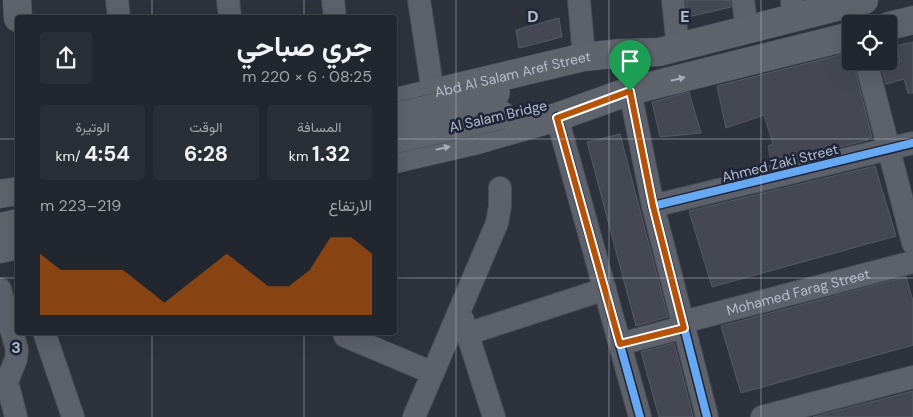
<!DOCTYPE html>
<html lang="ar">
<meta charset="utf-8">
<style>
:root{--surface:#22262e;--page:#2a2e36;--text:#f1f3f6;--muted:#a2a5aa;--line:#3f434a;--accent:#b45309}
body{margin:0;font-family:"DM Sans",Vazirmatn,sans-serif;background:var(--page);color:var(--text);direction:rtl;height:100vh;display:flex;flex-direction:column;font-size:19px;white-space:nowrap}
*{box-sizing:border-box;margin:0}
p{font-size:16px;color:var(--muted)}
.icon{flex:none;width:28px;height:28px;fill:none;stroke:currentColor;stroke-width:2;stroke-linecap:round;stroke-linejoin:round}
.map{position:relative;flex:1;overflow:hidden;direction:ltr}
.side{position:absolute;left:15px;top:15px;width:382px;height:320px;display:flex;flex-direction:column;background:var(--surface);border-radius:5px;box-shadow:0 5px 20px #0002,0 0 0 1px var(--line);direction:rtl}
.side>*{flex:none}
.fabs{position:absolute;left:842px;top:15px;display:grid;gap:10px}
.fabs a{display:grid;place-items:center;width:55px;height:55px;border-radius:5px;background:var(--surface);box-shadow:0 5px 20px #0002,0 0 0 1px var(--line);font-size:25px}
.pin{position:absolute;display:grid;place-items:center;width:42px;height:42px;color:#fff;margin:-51px -21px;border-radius:50% 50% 50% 0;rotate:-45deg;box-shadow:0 0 5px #0007}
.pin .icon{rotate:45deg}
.round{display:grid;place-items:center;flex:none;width:52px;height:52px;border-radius:5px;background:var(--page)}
.head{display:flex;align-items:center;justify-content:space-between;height:85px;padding:0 25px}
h1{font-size:28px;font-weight:700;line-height:38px}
.metrics{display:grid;grid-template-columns:repeat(3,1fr);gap:8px;height:85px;padding:5px 25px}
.metrics div{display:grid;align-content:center;border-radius:5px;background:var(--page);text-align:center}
.metrics b{font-size:21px;font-weight:700}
.metrics small{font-size:14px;font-weight:400}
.metrics p{font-size:14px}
.chart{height:140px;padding:10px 25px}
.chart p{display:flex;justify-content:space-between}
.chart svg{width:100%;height:90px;margin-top:5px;fill:var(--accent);opacity:.7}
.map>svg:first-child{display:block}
</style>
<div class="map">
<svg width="913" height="417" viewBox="0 0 913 417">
<rect width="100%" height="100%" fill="#2d323d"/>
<g fill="#454852" stroke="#555a65">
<polygon points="686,0 730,0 731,7 688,17"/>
<polygon points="559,18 562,37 519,48 516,30"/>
<polygon points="913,42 913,93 908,93 904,79 886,84 880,61 900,61 896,46"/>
<polygon points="851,52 851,61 853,61 872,137 867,138 868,140 772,164 768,146 773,144 764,115 726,128 717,86"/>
<polygon points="689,92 701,133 660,137 652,102"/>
<polygon points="620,134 668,317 636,326 587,142"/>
<polygon points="875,166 896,236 712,287 689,211"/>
<polygon points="906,277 913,301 913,345 741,393 721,326"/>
<polygon points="674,343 683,377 693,417 659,417 641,352"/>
<polygon points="913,391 913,417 813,417"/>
</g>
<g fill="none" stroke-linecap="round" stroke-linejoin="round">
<g stroke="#4a4d56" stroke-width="24">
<g id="minor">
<polyline points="117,0 119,18"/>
<polyline points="228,0 230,18"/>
<polyline points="333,0 335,18"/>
<polyline points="419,0 433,93"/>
<polyline points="579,0 584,57"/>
<polyline points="673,0 678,48"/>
<polyline points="743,0 747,30"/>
<polyline points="792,0 793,19"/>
<polyline points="866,61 913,243"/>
<polyline points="630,91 653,206 707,417"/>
<polyline points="557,117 640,417"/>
<polyline points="653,206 913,143"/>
<polyline points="0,289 17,350 16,359 7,382 16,417"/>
<polyline points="463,320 494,417"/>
<path id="s1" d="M 683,322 L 913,262"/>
<polyline points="44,332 73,417"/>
<polyline points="467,334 605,289"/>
<polyline points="345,336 433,373"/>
<polyline points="620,344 684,327"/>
<polyline points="414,417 497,223 500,206 500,188"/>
<polyline points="762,417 913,377"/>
</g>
</g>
<g stroke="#4b4f5a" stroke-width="29">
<g id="major">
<polyline points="17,0 18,18"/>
<polyline points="889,26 913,20"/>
<path id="s2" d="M 395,102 L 584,57 L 621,53 L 659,52 L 864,0"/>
<polyline points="395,159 477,140 557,117 630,91 851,36"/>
<polyline points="0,194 18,191"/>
<polyline points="0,227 18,223"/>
<polyline points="0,249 18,245"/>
</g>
</g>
<use href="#minor" stroke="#5d616b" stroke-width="22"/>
<use href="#major" stroke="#5f636c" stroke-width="28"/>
<g stroke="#4b4f5a" stroke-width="29" stroke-linecap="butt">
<g id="major-bridge">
<polyline points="395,117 496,93"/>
<polyline points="395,139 502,115"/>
</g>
</g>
<use href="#major-bridge" stroke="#5f636c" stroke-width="28"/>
<g stroke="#1f2639" stroke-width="11">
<g id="cycleway">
<polyline points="630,91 653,206 707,417"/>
<polyline points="557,117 640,417"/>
<polyline points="653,206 913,143"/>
</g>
</g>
<use href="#cycleway" stroke="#66a8f1" stroke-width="8"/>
</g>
<defs><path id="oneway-solid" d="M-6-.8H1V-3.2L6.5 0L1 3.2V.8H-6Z" transform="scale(1.25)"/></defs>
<g fill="#a6abba">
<use href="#oneway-solid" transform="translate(678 79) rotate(-14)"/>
<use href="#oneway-solid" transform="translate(443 148) rotate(-13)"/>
</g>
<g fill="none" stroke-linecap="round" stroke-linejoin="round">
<g stroke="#fff" stroke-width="10">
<polygon id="route" points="630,91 653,206 684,328 620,344 557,118"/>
</g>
<use href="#route" stroke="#b45309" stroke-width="6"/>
</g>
<path fill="none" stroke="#b8bdcd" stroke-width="1" stroke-opacity="0.55" d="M 152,0 L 152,18M 304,0 L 304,18M 456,0 L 456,417M 609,0 L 609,417M 761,0 L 761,417M 0,139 L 18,139M 395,139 L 913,139M 0,278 L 18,278M 395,278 L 913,278M 152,332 L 152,417M 304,332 L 304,417"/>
<g text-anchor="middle" stroke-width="5" stroke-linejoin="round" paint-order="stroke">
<g font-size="14" fill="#b8bdcd" stroke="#1f2639">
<text dy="5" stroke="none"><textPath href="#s2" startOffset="121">Abd Al Salam Aref Street</textPath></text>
<text transform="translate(498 116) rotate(-13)" y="5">Al Salam Bridge</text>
<text transform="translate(780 163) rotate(-14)" y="5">Ahmed Zaki Street</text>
<text dy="5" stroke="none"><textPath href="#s1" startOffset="119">Mohamed Farag Street</textPath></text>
</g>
</g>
<g font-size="16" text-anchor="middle" font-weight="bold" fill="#b8bdcd" stroke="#1f2639" stroke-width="5" stroke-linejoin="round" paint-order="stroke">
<text x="533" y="22">D</text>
<text x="685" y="22">E</text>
<text x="16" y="353">3</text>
</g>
</svg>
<div class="fabs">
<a><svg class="icon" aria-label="locate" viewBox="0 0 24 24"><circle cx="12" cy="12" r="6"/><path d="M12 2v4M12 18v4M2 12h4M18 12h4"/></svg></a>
</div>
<div class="pin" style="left:630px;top:91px;background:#1e9e55"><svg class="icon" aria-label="arrive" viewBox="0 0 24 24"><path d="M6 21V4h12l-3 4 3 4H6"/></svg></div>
<section class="side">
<div class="head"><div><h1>جري صباحي</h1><p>08:25 · 6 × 220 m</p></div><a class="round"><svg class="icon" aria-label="share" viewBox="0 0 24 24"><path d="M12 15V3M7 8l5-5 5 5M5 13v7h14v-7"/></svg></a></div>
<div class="metrics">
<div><p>المسافة</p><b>1.32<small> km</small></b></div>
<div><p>الوقت</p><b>6:28</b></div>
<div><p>الوتيرة</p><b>4:54<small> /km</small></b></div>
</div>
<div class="chart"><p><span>الارتفاع</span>219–223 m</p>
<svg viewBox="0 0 160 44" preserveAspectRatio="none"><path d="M0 44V14L10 22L20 22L30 22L40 22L50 30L60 38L70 30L80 22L90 14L100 22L110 30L120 30L130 22L140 6L150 6L160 14V44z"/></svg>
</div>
</section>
</div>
